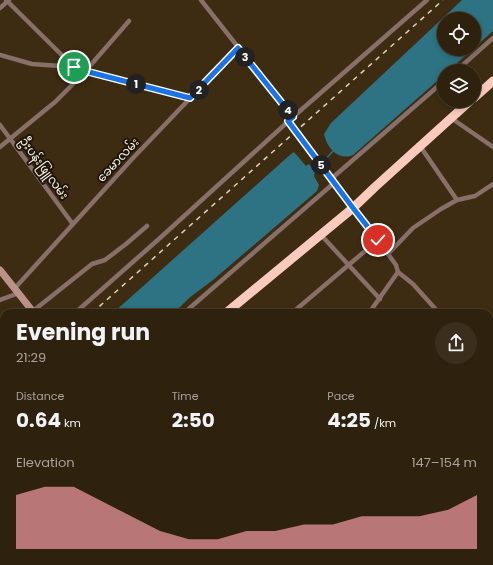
<!DOCTYPE html>
<meta charset="utf-8">
<style>
:root{--surface:#2e210e;--page:#3a2e1c;--text:#f1f3f6;--muted:#a7a39e;--line:#493e2e;--accent:#f49aa2}
body{margin:0;font-family:Poppins,"Noto Sans Myanmar",sans-serif;background:var(--page);color:var(--text);height:100vh;display:flex;flex-direction:column;font-size:15px;white-space:nowrap}
*{box-sizing:border-box;margin:0}
p{font-size:13px;color:var(--muted)}
.icon{flex:none;width:22px;height:22px;fill:none;stroke:currentColor;stroke-width:2;stroke-linecap:round;stroke-linejoin:round}
.map{position:relative;flex:1;overflow:hidden}
.panel{position:absolute;left:0px;top:309px;width:493px;height:256px;display:flex;flex-direction:column;background:var(--surface);border-radius:12px 12px 0 0;box-shadow:0 2px 6px #0003,0 0 0 1px var(--line)}
.panel>*{flex:none}
.fabs{position:absolute;left:437px;top:12px;display:grid;gap:8px}
.fabs a{display:grid;place-items:center;width:44px;height:44px;border-radius:50%;background:var(--surface);box-shadow:0 2px 6px #0003,0 0 0 1px var(--line);font-size:20px}
.pin{position:absolute;display:grid;place-items:center;width:34px;height:34px;color:#fff;margin:-17px;border:2px solid #fff;border-radius:50%;box-shadow:0 1px 4px #0007}
.km{position:absolute;width:20px;height:20px;margin:-10px;border-radius:50%;background:#222;color:#fff;font-size:11px;line-height:20px;text-align:center}
.round{display:grid;place-items:center;flex:none;width:42px;height:42px;border-radius:21px;background:var(--page)}
.headline{display:flex;align-items:center;justify-content:space-between;height:68px;padding:0 16px}
h1{font-size:22px;font-weight:700;line-height:30px}
.stats{display:grid;grid-template-columns:repeat(3,1fr);gap:6px;height:68px;padding:4px 16px}
.stats div{display:grid;align-content:center}
.stats b{font-size:20px;font-weight:700}
.stats small{font-size:11px;font-weight:400}
.stats p{font-size:11px}
.chart{height:112px;padding:8px 16px}
.chart p{display:flex;justify-content:space-between}
.chart svg{width:100%;height:72px;margin-top:4px;fill:var(--accent);opacity:.7}
.map>svg:first-child{display:block}
</style>
<div class="map">
<svg width="493" height="565" viewBox="0 0 493 565">
<rect width="100%" height="100%" fill="#3d2c12"/>
<g fill="#2d7383">
<path d="M 462,0 L 493,0 L 493,31 L 474,48 L 474,19 L 444,19 L 444,49 L 473,49 L 448,71 L 444,71 L 444,75 L 353,155 C 338,161 327,148 324,134 L 331,123 Z"/>
<polygon points="294,152 306,166 309,164 315,172 314,176 319,185 317,191 213,280 189,298 174,313 113,313 291,154"/>
<polygon points="493,333 493,459 489,465 489,338"/>
<polygon points="4,401 4,433 0,427 0,404"/>
<polygon points="300,561 437,561 435,565 297,565"/>
</g>
<g fill="none" stroke-linecap="round" stroke-linejoin="round">
<g stroke="#2d7383" stroke-width="1.5">
<polyline points="323,162 333,151"/>
<polyline points="313,170 318,165"/>
</g>
<g stroke="#6dd6ef" stroke-width="1" stroke-dasharray="5 4" stroke-linecap="butt">
<polyline points="489,333 493,327"/>
<polyline points="396,565 396,561"/>
</g>
<g stroke="#886f69" stroke-width="4.5">
<polyline points="6,0 82,75"/>
<polyline points="201,0 293,117"/>
<polyline points="0,8 9,0"/>
<polyline points="0,55 32,64 74,67"/>
<polyline points="85,71 190,99"/>
<polyline points="456,71 493,38"/>
<polyline points="451,118 493,147"/>
<polyline points="288,121 353,208 388,254 396,265 398,272 413,284 439,313"/>
<polyline points="0,125 72,223"/>
<polyline points="420,146 457,200"/>
<polyline points="0,147 55,102 82,75 129,21"/>
<polyline points="331,179 444,81"/>
<polyline points="321,235 380,299"/>
<polyline points="388,254 413,228 441,209 457,200 475,196 493,184"/>
<polyline points="15,288 133,158 238,48"/>
<polyline points="0,300 19,293"/>
<polyline points="33,311 92,264 105,260 126,244 147,226"/>
<polyline points="75,313 160,238 293,117 427,0"/>
<polyline points="184,313 334,183"/>
<polyline points="292,313 378,240"/>
<polyline points="369,313 398,272"/>
<polyline points="0,379 4,376"/>
<polyline points="0,439 4,446"/>
<polyline points="182,565 187,561"/>
</g>
<polyline stroke="#ba928a" stroke-width="7" points="0,270 34,313"/>
<g stroke="#fbcabf" stroke-width="9">
<polyline points="474,98 493,81"/>
<polyline points="226,313 353,208 375,187 470,101"/>
<polyline points="0,552 4,545"/>
<polyline points="101,561 105,565"/>
</g>
<g stroke="#ddd1c0" stroke-width="1.5" stroke-dasharray="5 5" stroke-linecap="butt">
<polyline points="92,313 443,0"/>
<polyline points="0,392 4,389"/>
</g>
</g>
<g fill="none" stroke-linecap="round" stroke-linejoin="round">
<g stroke="#fff" stroke-width="8">
<polyline id="route" points="74,67 82,75 85,71 190,98 238,48 293,117 288,121 353,208 378,240"/>
</g>
<use href="#route" stroke="#1a73e8" stroke-width="5"/>
</g>
<g text-anchor="middle" stroke-width="4" stroke-linejoin="round" paint-order="stroke">
<g font-size="12" fill="#fef3e4" stroke="#1d160b">
<text transform="translate(118 160) rotate(-47)" y="4">ခေမာလမ်း</text>
<text transform="translate(44 168) rotate(54)" y="4">ဦးပန်းဖြူလမ်း</text>
</g>
</g>
</svg>
<div class="fabs">
<a><svg class="icon" aria-label="locate" viewBox="0 0 24 24"><circle cx="12" cy="12" r="6"/><path d="M12 2v4M12 18v4M2 12h4M18 12h4"/></svg></a>
<a><svg class="icon" aria-label="layers" viewBox="0 0 24 24"><path d="M12 4l9 5-9 5-9-5zM3 14l9 5 9-5"/></svg></a>
</div>
<div class="pin" style="left:74px;top:67px;background:#1e9e55"><svg class="icon" aria-label="arrive" viewBox="0 0 24 24"><path d="M6 21V4h12l-3 4 3 4H6"/></svg></div>
<div class="pin" style="left:378px;top:240px;background:#d93025"><svg class="icon" aria-label="check" viewBox="0 0 24 24"><path d="M5 12l5 5 9-10"/></svg></div>
<b class="km" style="left:136px;top:84px">1</b>
<b class="km" style="left:199px;top:90px">2</b>
<b class="km" style="left:245px;top:57px">3</b>
<b class="km" style="left:288px;top:110px">4</b>
<b class="km" style="left:321px;top:165px">5</b>
<section class="panel">
<div class="headline"><div><h1>Evening run</h1><p>21:29</p></div><a class="round"><svg class="icon" aria-label="share" viewBox="0 0 24 24"><path d="M12 15V3M7 8l5-5 5 5M5 13v7h14v-7"/></svg></a></div>
<div class="stats">
<div><p>Distance</p><b>0.64<small> km</small></b></div>
<div><p>Time</p><b>2:50</b></div>
<div><p>Pace</p><b>4:25<small> /km</small></b></div>
</div>
<div class="chart"><p><span>Elevation</span>147–154 m</p>
<svg viewBox="0 0 160 44" preserveAspectRatio="none"><path d="M0 44V11L10 6L20 6L30 15L40 24L50 33L60 38L70 38L80 33L90 33L100 29L110 29L120 24L130 24L140 24L150 20L160 11V44z"/></svg>
</div>
</section>
</div>
